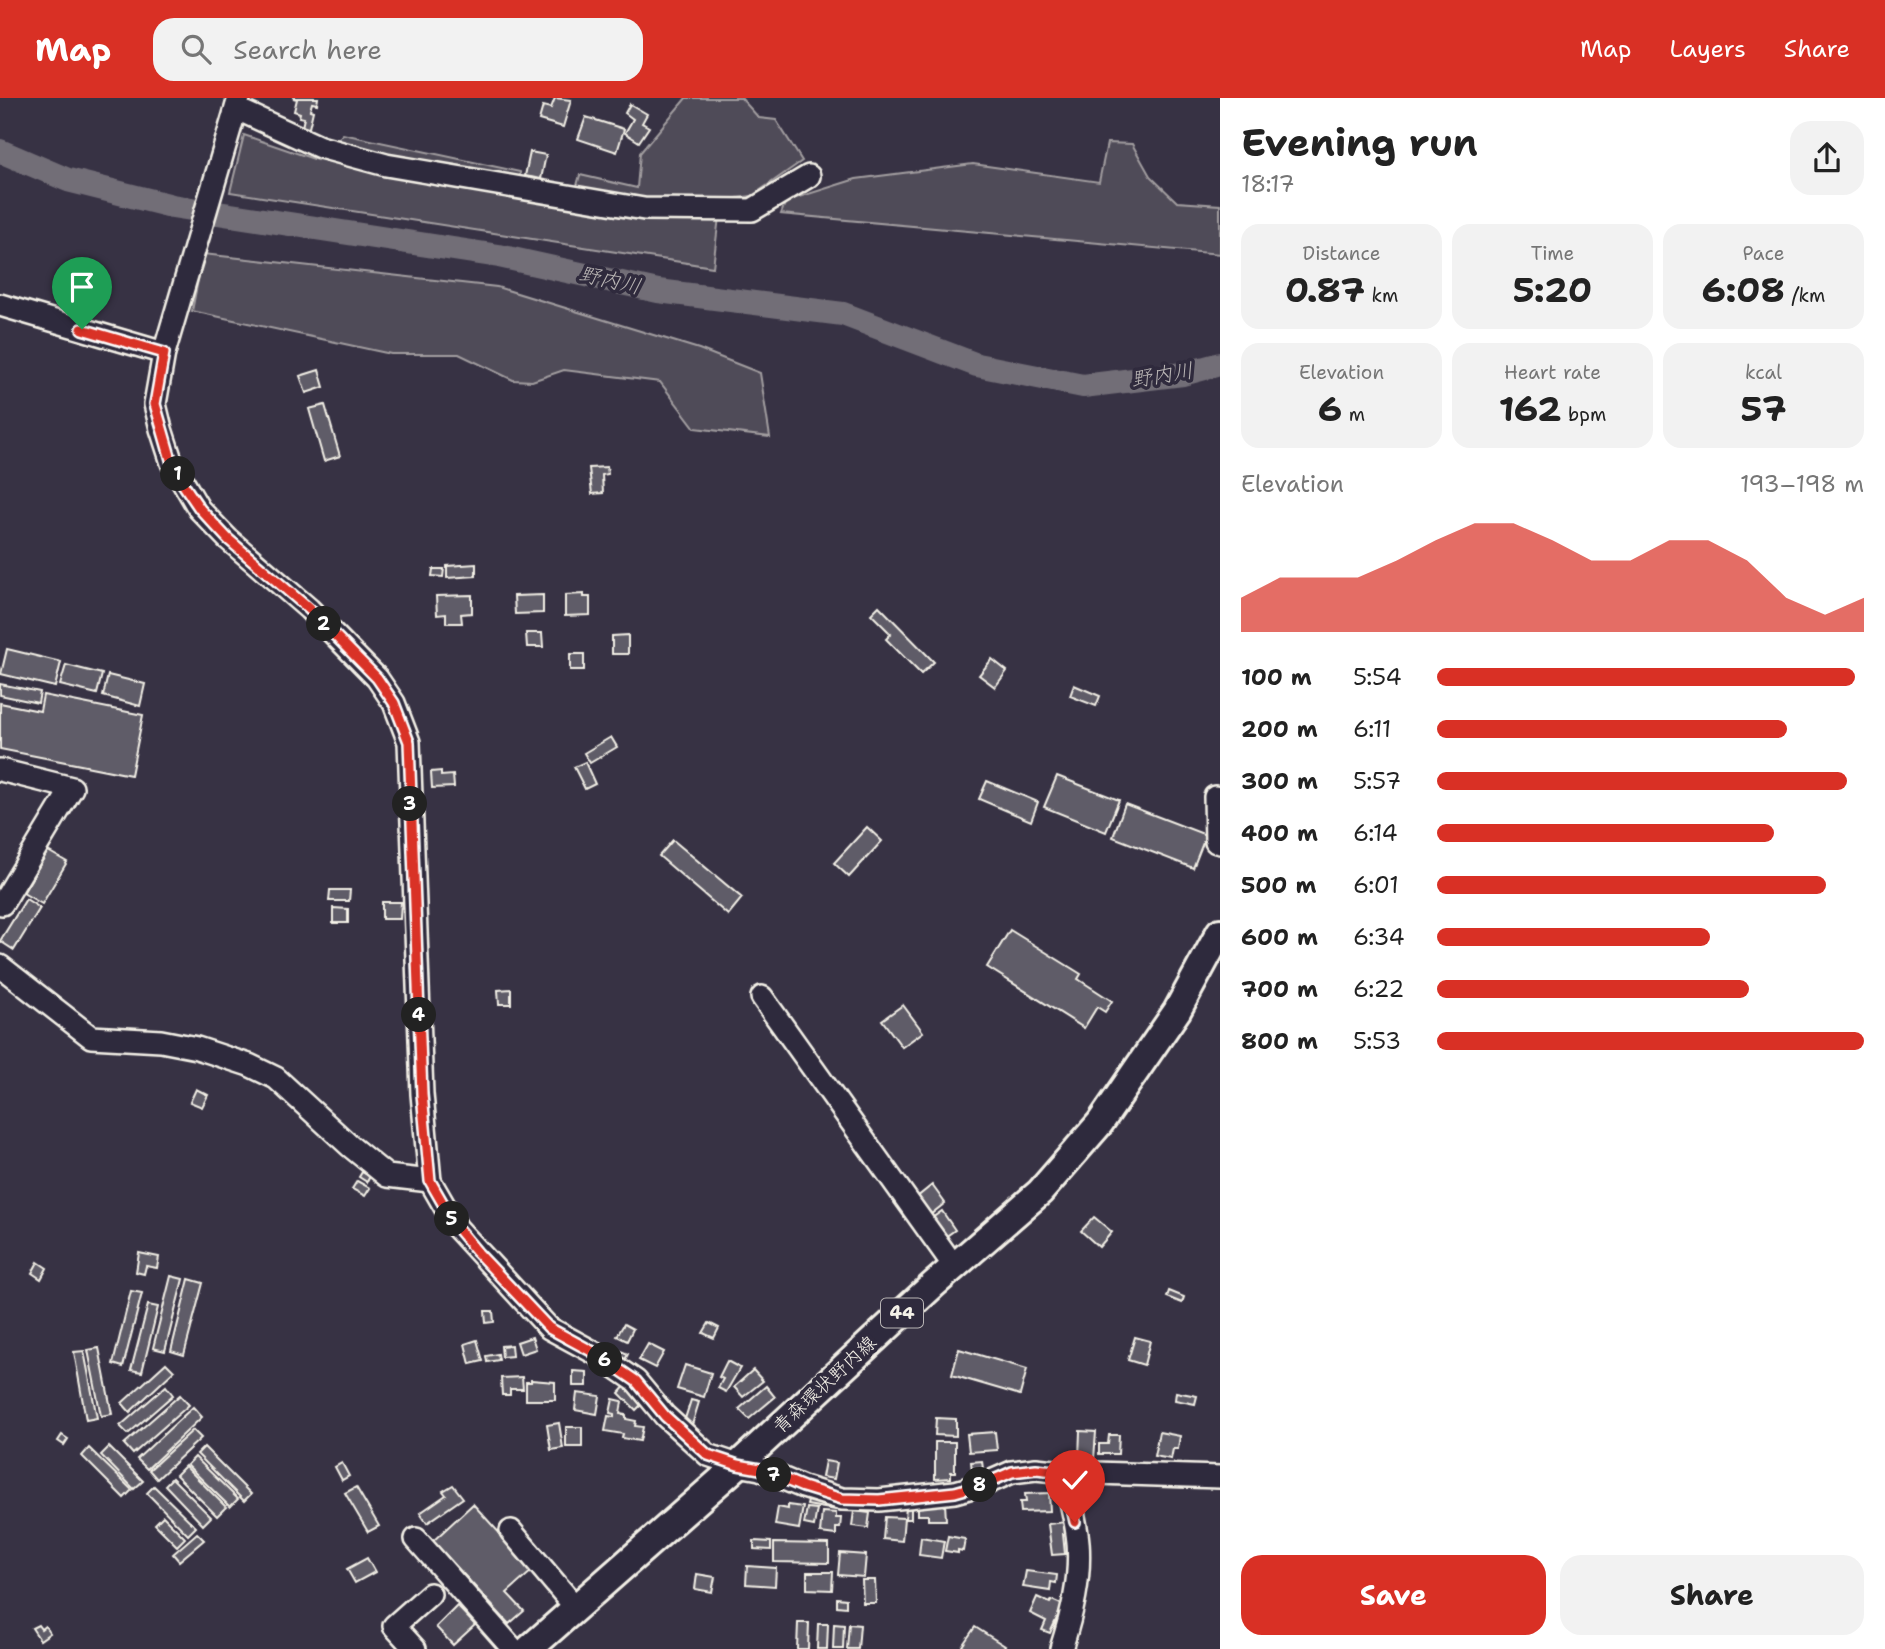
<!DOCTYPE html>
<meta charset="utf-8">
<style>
:root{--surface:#fff;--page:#f2f2f2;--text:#222;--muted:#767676;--accent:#d93025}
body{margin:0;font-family:"Shantell Sans","Klee One",sans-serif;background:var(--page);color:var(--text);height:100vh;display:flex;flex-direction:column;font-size:26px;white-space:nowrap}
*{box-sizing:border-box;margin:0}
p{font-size:23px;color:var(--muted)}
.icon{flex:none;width:38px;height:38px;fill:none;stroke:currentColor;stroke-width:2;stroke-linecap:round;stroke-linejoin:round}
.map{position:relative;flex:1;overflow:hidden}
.details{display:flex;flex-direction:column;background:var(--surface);width:665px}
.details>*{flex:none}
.pin{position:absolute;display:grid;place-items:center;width:60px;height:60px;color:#fff;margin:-72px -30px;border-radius:50% 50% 50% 0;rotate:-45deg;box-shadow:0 0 7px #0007}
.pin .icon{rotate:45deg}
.km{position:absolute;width:35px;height:35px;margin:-18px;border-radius:50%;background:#222;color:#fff;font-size:19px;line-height:35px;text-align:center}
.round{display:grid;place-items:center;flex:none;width:74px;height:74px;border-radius:21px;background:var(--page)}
.headline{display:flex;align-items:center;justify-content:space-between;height:119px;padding:0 21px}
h1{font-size:38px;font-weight:700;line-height:52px}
.metrics{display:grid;grid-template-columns:repeat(3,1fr);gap:10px;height:119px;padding:7px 21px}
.metrics div{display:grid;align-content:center;border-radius:18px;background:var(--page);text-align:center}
.metrics b{font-size:35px;font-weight:700}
.metrics small{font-size:19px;font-weight:400}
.metrics p{font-size:19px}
.chart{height:196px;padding:14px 21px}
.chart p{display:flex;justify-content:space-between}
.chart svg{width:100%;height:126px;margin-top:7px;fill:var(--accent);opacity:.7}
.cta{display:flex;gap:14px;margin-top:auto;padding:14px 21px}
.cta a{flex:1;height:80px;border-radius:21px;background:var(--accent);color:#fff;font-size:28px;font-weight:700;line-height:80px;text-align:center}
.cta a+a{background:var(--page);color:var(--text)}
ul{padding:0 21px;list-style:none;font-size:23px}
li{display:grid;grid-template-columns:112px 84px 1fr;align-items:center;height:52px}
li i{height:18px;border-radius:9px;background:var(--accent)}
header{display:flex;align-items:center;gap:42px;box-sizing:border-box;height:98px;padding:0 35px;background:var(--accent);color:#fff}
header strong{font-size:33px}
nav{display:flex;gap:38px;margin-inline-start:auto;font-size:24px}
.search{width:490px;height:63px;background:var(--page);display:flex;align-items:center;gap:18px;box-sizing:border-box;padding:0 24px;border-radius:21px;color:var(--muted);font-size:26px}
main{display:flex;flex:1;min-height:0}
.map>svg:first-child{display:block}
</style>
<header>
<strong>Map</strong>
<div class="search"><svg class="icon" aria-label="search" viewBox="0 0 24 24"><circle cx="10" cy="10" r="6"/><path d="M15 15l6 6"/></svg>Search here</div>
<nav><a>Map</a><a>Layers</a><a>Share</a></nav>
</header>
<main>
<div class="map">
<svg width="1220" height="1551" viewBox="0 0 1220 1551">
<rect width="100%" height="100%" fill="#373244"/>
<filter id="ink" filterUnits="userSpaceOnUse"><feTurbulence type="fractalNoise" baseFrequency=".0143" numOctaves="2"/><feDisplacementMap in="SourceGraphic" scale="14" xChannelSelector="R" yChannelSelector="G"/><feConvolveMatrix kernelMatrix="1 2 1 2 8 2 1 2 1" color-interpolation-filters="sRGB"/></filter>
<g filter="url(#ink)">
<g fill="#504b59" stroke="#a29ea0" stroke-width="2">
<polygon points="686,0 741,0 759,20 776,22 802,63 752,98 721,102 713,169 230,94 244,37 317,62 343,36 520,74 520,82 576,91 580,77 637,90 640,55"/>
<polygon points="1107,45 1132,46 1150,78 1177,104 1220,107 1220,156 781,116 786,103 856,81 973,66 1099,84"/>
<polygon points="203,156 497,189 699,251 760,275 770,339 695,330 660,284 564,272 532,283 513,282 459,256 391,256 192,213"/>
</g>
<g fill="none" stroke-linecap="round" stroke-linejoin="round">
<polyline stroke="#726e77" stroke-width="24" points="0,53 68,82 172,108 499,158 658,193 843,216 977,267 1083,288 1183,276 1220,266"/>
</g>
<g fill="#5f5c67" stroke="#f4f1e8" stroke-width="2">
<polygon points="293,0 318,0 317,6 312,5 310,12 313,13 309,30 302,29 304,20 299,19 300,15 294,13 297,1"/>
<polygon points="555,0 571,2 563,29 539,22 543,8 551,10"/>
<polygon points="630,6 647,16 642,25 649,29 639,44 625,35 633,21 625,15"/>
<polygon points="586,19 624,31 617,54 578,41"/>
<polygon points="530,54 546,57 541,81 525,78"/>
<polygon points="319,272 324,289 306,295 300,278"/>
<polygon points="325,307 340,358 324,363 309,311"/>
<polygon points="607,369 608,376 602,377 603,395 592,396 589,370"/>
<polygon points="476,466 476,478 447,480 447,468"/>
<polygon points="433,471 444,471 443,479 432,478"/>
<polygon points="584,496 584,499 590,499 590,517 565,518 565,497"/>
<polygon points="472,497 472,515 461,516 462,525 446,525 446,516 437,517 436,498"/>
<polygon points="543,497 543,515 515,516 514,498"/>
<polygon points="879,508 934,564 921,576 886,541 891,536 871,516"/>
<polygon points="526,535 542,535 543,549 527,549"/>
<polygon points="628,537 628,556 612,556 612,538"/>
<polygon points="7,551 61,564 55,589 1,576"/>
<rect x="570" y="556" width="14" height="16"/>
<polygon points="992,561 1007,573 995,589 979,577"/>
<polygon points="66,567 102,576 97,596 60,587"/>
<polygon points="108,577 145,586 140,608 103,598"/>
<polygon points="0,586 40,594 38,605 0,597"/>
<polygon points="1074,587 1100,598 1096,608 1070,598"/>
<polygon points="43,597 143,617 131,677 0,651 0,605 40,613"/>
<polygon points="611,639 617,649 590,665 584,655"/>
<polygon points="585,664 595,686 585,691 574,669"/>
<polygon points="441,673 441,678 453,677 454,689 432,690 431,674"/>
<polygon points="1057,678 1119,702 1106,734 1044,709"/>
<polygon points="987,683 1038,704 1031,723 979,701"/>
<polygon points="1125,706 1206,737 1193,770 1113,739"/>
<polygon points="867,729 882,743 849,779 834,765"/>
<polygon points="673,742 742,800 728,817 659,758"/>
<polygon points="48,753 67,764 42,806 23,795"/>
<polygon points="330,792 350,792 349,803 329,803"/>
<polygon points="26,801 40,810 14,852 0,843"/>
<polygon points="382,804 401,804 400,821 382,821"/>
<polygon points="333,810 348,811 348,825 333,825"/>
<polygon points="1010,832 1081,876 1078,881 1112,903 1105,914 1097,909 1084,930 987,869"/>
<polygon points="511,891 511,906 499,906 498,892"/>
<polygon points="903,907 923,934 902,949 882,922"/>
<polygon points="196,991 208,997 202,1009 190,1004"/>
<polygon points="362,1074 370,1078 367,1084 359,1079"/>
<polygon points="357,1083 370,1090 365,1098 352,1091"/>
<polygon points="932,1087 945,1105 930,1117 916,1100"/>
<polygon points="942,1113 955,1132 945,1139 932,1120"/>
<polygon points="1094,1119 1112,1134 1099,1149 1081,1133"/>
<polygon points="139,1155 159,1159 157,1170 146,1168 144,1176 136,1174"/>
<polygon points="38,1164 47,1170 41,1181 32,1175"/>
<polygon points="171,1178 183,1181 165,1253 153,1250"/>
<polygon points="189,1181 203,1185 184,1257 171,1253"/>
<polygon points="131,1193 142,1195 123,1269 113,1266"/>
<polygon points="1169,1193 1184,1199 1182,1205 1167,1199"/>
<polygon points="148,1207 158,1209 142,1274 131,1272"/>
<polygon points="485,1213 493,1213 494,1224 486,1225"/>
<polygon points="709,1225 719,1230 714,1240 703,1235"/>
<polygon points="624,1226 633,1231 627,1243 617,1238"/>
<polygon points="532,1239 536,1251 521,1256 517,1244"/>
<polygon points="1135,1239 1150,1243 1144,1267 1128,1262"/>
<polygon points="477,1242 483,1263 470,1266 465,1246"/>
<polygon points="648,1246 664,1254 655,1270 639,1262"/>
<polygon points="511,1247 512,1258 502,1259 501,1248"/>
<polygon points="99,1250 112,1316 101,1318 88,1252"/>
<polygon points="616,1251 628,1256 624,1264 612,1259"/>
<polygon points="959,1251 1027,1271 1020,1297 952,1277"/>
<polygon points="84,1253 97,1320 86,1322 74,1254"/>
<polygon points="498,1256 499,1262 487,1264 486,1258"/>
<polygon points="727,1263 740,1270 726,1294 718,1290 723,1281 719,1279"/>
<polygon points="166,1265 174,1273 130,1314 122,1305"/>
<polygon points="685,1267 711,1275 704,1299 677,1291"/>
<polygon points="753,1272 763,1283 743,1299 734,1289"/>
<polygon points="573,1273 587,1274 587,1288 573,1288"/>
<polygon points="522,1279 523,1291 510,1291 510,1297 502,1297 501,1280"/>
<polygon points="531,1282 555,1284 555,1302 526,1302 526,1284 531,1284"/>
<polygon points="626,1287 644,1304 636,1312 619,1295"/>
<polygon points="166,1288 173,1297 128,1336 120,1328"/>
<polygon points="766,1288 775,1299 749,1321 739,1311"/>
<polygon points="1176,1294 1197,1298 1195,1306 1175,1302"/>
<polygon points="577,1295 600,1298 597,1316 575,1312"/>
<polygon points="180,1297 189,1307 133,1356 124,1346"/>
<polygon points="613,1301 622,1303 620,1316 626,1317 626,1321 636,1323 635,1328 643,1329 640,1343 622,1340 623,1336 605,1333 608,1318 614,1319 614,1316 610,1315"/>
<polygon points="691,1302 699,1304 692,1327 684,1324"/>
<polygon points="193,1309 202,1319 147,1371 137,1361"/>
<polygon points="936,1320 956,1321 956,1338 935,1337"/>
<polygon points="559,1325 563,1350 551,1352 547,1327"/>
<rect x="566" y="1329" width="16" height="20"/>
<polygon points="193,1332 201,1340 157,1381 149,1372"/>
<polygon points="1080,1333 1096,1334 1094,1361 1079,1360"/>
<polygon points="995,1334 997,1352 969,1354 967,1336"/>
<polygon points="1159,1334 1180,1338 1178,1351 1173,1351 1171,1361 1154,1358"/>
<polygon points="62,1337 68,1341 64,1347 58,1343"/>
<polygon points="1109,1337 1119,1337 1118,1356 1099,1356 1099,1346 1108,1346"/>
<polygon points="935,1344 955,1344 955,1374 951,1374 951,1380 935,1381"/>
<polygon points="109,1349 143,1383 134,1391 101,1357"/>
<polygon points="204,1349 251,1396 244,1403 197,1356"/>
<polygon points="89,1350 132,1392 124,1400 82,1358"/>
<polygon points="195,1359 238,1401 230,1409 187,1367"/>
<polygon points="825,1363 837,1365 834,1381 822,1379"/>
<polygon points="982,1363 984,1379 973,1381 971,1364"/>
<polygon points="342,1365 349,1378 342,1382 335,1369"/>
<polygon points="185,1368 226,1409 217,1418 176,1377"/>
<polygon points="172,1380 211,1419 203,1427 165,1387"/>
<polygon points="453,1387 463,1400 427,1425 420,1415 446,1397 443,1393"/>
<polygon points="154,1388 196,1429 188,1437 147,1395"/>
<polygon points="356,1389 379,1428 368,1434 345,1395"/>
<polygon points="1049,1395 1050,1413 1021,1414 1020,1404 1026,1404 1025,1396"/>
<polygon points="809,1399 838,1404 836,1412 807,1407"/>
<polygon points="918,1405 945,1405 946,1422 928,1422 928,1417 918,1417"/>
<polygon points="473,1406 533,1472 507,1495 524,1513 509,1526 433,1443"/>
<polygon points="788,1407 803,1409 799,1431 775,1427 778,1409 788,1411"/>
<polygon points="906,1408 911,1409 911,1421 905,1421"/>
<polygon points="807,1410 817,1411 814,1428 804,1426"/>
<polygon points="854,1413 870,1415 868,1430 852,1428"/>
<polygon points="822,1414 836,1415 836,1420 841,1420 840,1430 836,1430 836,1437 820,1435"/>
<polygon points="163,1418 185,1440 177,1448 155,1426"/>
<polygon points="885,1419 904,1420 902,1443 883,1441"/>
<polygon points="1065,1424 1066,1436 1063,1436 1065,1456 1052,1457 1048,1426"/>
<polygon points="197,1435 204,1442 179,1463 173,1456"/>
<polygon points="948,1438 965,1441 963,1453 958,1452 958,1455 945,1453"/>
<polygon points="921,1439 944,1443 941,1460 919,1457"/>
<polygon points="754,1443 771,1444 771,1452 754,1451"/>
<polygon points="774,1445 829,1446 829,1465 774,1464"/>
<polygon points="840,1455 866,1457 864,1479 838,1477"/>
<polygon points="367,1460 375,1474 355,1485 347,1471"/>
<polygon points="747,1468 776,1470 775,1488 746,1486"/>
<polygon points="1026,1473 1057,1477 1056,1485 1051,1484 1050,1493 1023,1489"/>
<polygon points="807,1474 833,1474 832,1492 807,1491"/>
<polygon points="697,1476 715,1479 712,1494 695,1491"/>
<polygon points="862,1482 875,1482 876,1505 863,1505"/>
<polygon points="1037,1499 1050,1505 1052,1502 1063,1507 1050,1535 1042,1532 1046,1523 1030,1515"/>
<polygon points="837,1500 846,1501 846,1509 837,1508"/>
<polygon points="457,1508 475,1527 453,1547 436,1529"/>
<polygon points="798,1525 809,1525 808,1551 797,1551"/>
<polygon points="818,1526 828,1526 827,1551 817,1551"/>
<polygon points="834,1526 844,1527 843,1551 833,1551"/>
<polygon points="849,1526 860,1527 858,1551 847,1551"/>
<polygon points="38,1527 41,1531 45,1528 50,1535 40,1542 32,1530"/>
<polygon points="975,1529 1005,1548 1003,1551 966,1551 962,1548"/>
</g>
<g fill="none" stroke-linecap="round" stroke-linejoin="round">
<g stroke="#f4f1e8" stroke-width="26">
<g id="minor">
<polyline points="239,0 164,255 155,306 161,331 172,365 199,411 228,441 309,511 377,580 394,605 409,644 422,996 430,1083 457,1130 549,1230 595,1255 636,1283 665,1318 708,1357 738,1367 760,1371 803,1389 842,1401 879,1402 955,1394 987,1385 1012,1374 1036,1371 1064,1374 1220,1379"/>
<polyline points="237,11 320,49 386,67 644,111 752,112 809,78"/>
<polyline points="0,207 164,255"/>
<polyline points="0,672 72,690 2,806 0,805"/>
<polyline points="1220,701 1215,699 1216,744 1220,745"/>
<polyline points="0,868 91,939 161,943 197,950 249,967 276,980 350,1048 387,1078 430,1083"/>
<polyline points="762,899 954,1168"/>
<polyline points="511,1433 576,1510"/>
<polyline points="416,1441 513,1551"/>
<polyline points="415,1551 394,1528 430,1496"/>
<path d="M 1061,1551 C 1072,1516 1081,1481 1078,1444 C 1076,1421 1069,1397 1064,1374"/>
</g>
</g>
<g stroke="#f4f1e8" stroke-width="32">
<polyline id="major" points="529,1551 738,1367 933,1187 1040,1094 1100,1025 1177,913 1220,834"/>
</g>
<use href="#minor" stroke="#2f2a3d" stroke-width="21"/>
<use href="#major" stroke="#2f2a3d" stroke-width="26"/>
</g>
</g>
<g fill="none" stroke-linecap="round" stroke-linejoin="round" filter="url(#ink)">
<g stroke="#fff" stroke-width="14">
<polyline id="route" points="82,231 164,255 155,306 172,365 183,386 200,411 228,441 309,511 377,580 394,605 409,644 422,996 430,1083 457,1130 477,1154 549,1230 595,1255 636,1283 665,1318 708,1357 738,1367 760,1371 803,1389 842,1401 879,1402 955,1394 987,1385 1012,1374 1036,1371 1064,1374 1075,1424"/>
</g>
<use href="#route" stroke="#d93025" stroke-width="9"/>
</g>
<g text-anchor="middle" stroke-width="7" stroke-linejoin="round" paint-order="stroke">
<rect fill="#2f2a3d" stroke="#b9b5b5" stroke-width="2" x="881" y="1200.5" width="42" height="29" rx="5"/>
<g font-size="18" font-weight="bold" fill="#f4f1e8">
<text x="902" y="1221">44</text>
</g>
<g font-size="19" fill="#f4f1e8" stroke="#2f2a3d">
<text transform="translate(824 1286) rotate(-43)" y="7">青森環状野内線</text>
</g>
<g font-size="21" font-style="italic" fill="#bab6b5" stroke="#2f2a3d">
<text transform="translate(610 182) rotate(13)" y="7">野内川</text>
<text transform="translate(1162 277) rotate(-9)" y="7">野内川</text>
</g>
</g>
</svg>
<div class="pin" style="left:82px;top:231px;background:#1e9e55"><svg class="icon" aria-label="arrive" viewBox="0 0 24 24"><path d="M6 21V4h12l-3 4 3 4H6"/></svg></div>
<div class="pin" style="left:1075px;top:1424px;background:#d93025"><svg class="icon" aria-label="check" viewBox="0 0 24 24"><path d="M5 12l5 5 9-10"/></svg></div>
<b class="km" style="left:178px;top:376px">1</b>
<b class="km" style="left:324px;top:526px">2</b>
<b class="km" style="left:410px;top:706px">3</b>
<b class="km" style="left:419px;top:917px">4</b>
<b class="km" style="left:452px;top:1121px">5</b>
<b class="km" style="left:605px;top:1262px">6</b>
<b class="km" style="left:774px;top:1377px">7</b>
<b class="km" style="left:980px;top:1387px">8</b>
</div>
<section class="details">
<div class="headline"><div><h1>Evening run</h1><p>18:17</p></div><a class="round"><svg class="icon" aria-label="share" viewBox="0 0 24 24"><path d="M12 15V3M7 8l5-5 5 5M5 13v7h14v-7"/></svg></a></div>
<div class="metrics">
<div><p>Distance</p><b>0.87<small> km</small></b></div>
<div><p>Time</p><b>5:20</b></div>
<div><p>Pace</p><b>6:08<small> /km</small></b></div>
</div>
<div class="metrics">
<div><p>Elevation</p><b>6<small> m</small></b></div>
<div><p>Heart rate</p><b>162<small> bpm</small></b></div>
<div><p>kcal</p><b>57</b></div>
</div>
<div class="chart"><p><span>Elevation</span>193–198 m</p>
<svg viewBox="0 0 160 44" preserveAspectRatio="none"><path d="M0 44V32L10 25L20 25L30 25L40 19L50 12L60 6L70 6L80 12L90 19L100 19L110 12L120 12L130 19L140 32L150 38L160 32V44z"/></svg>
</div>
<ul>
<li><b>100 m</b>5:54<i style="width:98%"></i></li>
<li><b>200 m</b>6:11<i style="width:82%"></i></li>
<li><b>300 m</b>5:57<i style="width:96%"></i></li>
<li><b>400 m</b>6:14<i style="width:79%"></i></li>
<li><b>500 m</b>6:01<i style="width:91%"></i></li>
<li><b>600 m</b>6:34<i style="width:64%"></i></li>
<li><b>700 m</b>6:22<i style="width:73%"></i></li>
<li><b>800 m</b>5:53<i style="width:100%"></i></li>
</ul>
<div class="cta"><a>Save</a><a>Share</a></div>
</section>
</main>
